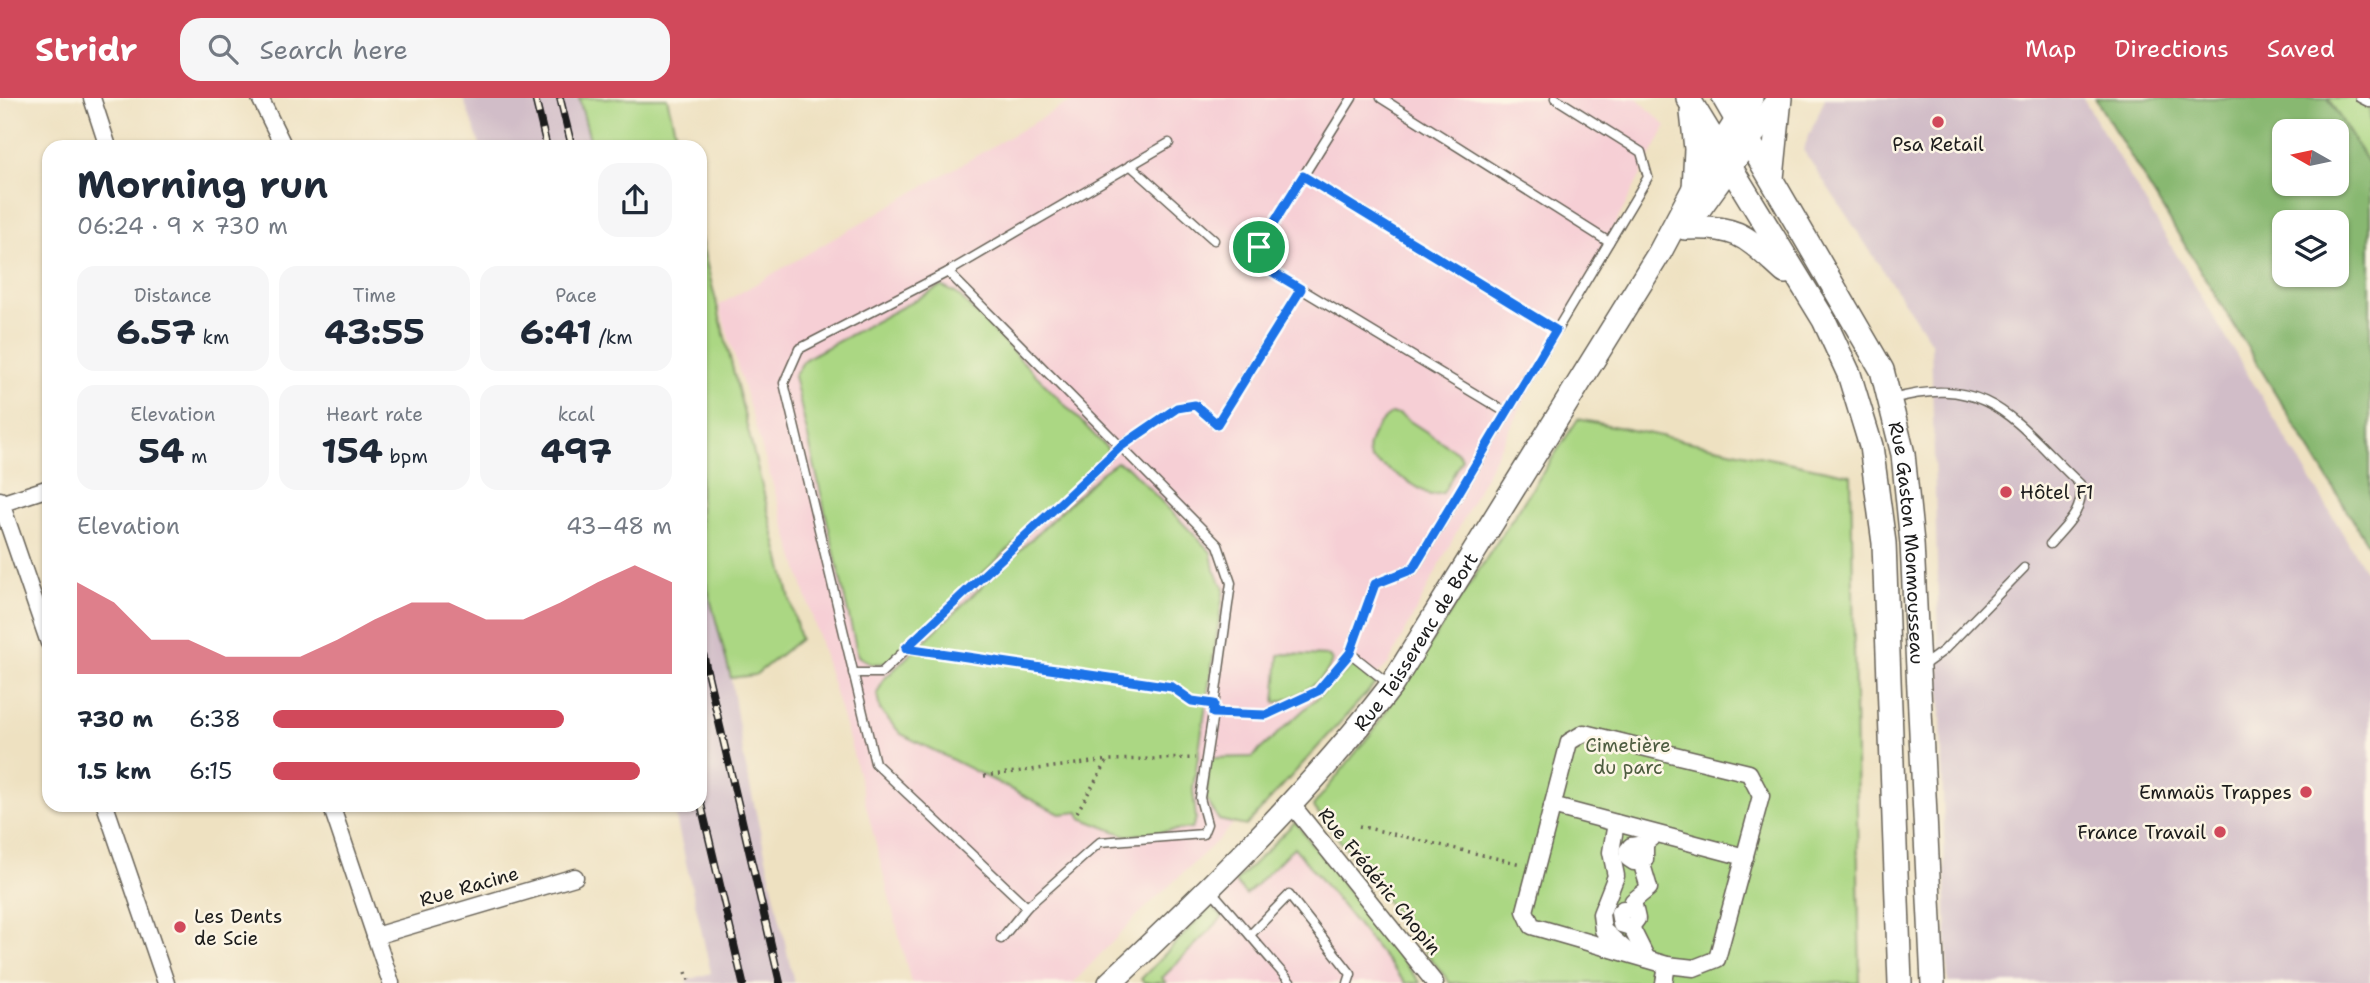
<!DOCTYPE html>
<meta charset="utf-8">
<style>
:root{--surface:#fff;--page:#f6f6f7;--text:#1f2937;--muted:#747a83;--accent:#d1495b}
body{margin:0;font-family:"Shantell Sans",sans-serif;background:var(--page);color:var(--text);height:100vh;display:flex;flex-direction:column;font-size:26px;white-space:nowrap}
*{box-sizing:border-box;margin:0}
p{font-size:23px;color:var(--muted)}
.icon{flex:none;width:38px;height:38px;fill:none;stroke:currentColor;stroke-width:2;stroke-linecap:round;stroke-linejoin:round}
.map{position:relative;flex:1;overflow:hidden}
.side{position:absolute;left:42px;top:42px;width:665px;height:672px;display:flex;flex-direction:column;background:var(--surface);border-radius:21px;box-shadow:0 2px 5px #0004}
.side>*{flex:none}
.needle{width:46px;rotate:279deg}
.fabs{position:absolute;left:2272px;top:21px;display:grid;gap:14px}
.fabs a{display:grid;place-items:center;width:77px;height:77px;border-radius:14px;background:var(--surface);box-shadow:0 2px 5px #0004;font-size:35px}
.pin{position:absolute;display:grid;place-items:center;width:60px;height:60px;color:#fff;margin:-30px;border:4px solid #fff;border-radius:50%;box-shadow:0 2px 7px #0007}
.round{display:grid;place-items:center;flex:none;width:74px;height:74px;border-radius:21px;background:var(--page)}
.head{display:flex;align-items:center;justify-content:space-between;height:119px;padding:0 35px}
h1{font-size:38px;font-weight:700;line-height:52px}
.stats{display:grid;grid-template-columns:repeat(3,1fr);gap:10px;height:119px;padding:7px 35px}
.stats div{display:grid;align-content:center;border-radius:18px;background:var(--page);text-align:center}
.stats b{font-size:35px;font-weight:700}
.stats small{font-size:19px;font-weight:400}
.stats p{font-size:19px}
.chart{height:196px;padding:14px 35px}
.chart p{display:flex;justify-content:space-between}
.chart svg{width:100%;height:126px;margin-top:7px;fill:var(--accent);opacity:.7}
ul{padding:0 35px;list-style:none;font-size:23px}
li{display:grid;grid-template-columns:112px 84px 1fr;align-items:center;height:52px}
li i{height:18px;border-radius:9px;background:var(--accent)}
header{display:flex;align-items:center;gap:42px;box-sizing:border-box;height:98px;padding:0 35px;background:var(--accent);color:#fff}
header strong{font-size:33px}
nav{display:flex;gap:38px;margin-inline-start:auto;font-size:24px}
.search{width:490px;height:63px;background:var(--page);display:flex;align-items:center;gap:18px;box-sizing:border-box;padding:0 24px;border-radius:21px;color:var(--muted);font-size:26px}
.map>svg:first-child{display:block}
</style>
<header>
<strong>Stridr</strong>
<div class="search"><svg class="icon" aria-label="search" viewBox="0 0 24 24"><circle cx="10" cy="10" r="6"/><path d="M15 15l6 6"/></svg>Search here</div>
<nav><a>Map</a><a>Directions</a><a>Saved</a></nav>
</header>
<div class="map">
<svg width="2370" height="885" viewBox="0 0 2370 885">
<rect width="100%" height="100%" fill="#fcf5e5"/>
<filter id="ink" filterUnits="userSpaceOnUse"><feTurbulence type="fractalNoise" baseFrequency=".0143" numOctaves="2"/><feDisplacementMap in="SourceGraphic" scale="14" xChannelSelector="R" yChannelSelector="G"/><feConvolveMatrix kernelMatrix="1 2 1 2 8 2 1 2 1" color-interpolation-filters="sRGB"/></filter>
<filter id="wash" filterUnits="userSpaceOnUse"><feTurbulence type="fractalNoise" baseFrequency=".00686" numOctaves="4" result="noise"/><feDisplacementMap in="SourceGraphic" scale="28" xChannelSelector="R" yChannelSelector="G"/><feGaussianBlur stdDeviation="1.57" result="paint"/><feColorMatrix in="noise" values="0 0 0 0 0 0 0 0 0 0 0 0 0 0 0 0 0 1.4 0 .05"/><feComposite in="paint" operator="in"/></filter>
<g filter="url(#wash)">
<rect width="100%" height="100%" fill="#eee1c1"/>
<g fill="#f6cfd5">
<polygon points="1076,0 1637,0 1666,28 1389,565 1213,747 1139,816 1073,885 911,885 851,648 719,207"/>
<polygon points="1295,724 1420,885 1144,885 1141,881"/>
</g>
<g fill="#d1bdc8">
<polygon points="463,0 579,0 592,49 481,49"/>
<polygon points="1825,0 2083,0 2370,481 2370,885 1948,885 1931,244 1803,52"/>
<polygon points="700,462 731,580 744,661 794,885 687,885 687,882 711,875 673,707 700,707"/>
</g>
<g fill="#abd783" stroke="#647a50" stroke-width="2">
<polygon points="579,0 667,0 679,49 592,49"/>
<polygon points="2328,0 2370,0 2370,69"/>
<polygon points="700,139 800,541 755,577 731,580 700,462"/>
<polygon points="941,188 956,195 1108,351 1106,359 888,565 871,566 858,558 794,278 805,261"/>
<path d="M 1391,316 L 1399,316 L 1457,354 L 1462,360 L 1443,395 L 1430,397 L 1371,361 C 1362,348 1379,323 1391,316 Z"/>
<polygon points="1578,321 1851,377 1860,885 1450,885 1313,708 1373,633"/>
<polygon points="1117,364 1128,369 1211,454 1214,472 1224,490 1193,691 1196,721 1192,730 1127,738 1081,720 1079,714 1060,716 901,636 880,612 877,596 884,581 1100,376"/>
<path d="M 1285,556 L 1328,558 L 1332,562 C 1327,584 1295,600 1275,605 L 1279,557 Z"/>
<polygon points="1353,567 1375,586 1246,728 1219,722 1206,701 1210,660 1252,659"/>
<polygon points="1295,724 1420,885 1405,885 1294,749 1246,797 1235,784"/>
<polygon points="1211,808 1223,819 1162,880 1166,885 1144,885 1141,881"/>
</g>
<path fill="#88b871" stroke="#526a46" stroke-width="2" fill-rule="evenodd" d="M 2095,0 L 2328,0 L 2370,69 L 2370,450 ZM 2284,33 L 2336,33 L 2336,86 L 2284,86 ZM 2284,124 L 2336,124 L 2336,177 L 2284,177 Z"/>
</g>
<g filter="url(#ink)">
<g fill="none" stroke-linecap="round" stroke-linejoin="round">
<g stroke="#666156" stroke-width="11">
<g id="lane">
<polyline points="1381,0 1609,144"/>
<polyline points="2360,0 2370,5"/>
<polyline points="1130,67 1214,142"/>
<polyline points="1303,78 1556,232"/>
<polyline points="948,174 1169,45"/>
<polyline points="1301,191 1507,315"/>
<path d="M 1892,301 C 1990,274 2016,326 2080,386 C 2085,413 2066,427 2050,446"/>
<polyline points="1350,555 1375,486 1414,471 1648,79 1641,54 1555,0"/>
<polyline points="1921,569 1943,553 2024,470"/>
<polyline points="853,575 881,575 1120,349 1176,310 1195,307 1217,326 1301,191 1266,170 1259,149 1352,0"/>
<polyline points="1213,615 1200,700 1207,726 1203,736 1100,744 1027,809 875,665 784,285 799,251 948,174 1218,447 1231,485 1213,615 1266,617 1318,593 1350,555 1389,586"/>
<polyline points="1210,791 1291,885"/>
<polyline points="1250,837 1289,797 1351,876 1348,885"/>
<polyline points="1001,841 1027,809"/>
</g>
</g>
<g stroke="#666156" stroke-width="19">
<g id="street">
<polyline points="92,0 108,49"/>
<polyline points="260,0 284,49"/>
<polyline points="0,402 49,545"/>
<polyline points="0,406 49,390"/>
<polygon points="1584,635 1749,675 1761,698 1717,861 1694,870 1667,867 1532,828 1525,813 1569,644"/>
<polyline points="105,707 166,885"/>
<polyline points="331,707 391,885"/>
<polyline points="1292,707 1435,885"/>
<polyline points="1552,708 1745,759"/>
<polyline points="1616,725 1611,754 1616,778 1601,816 1603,832 1626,852"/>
<polyline points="1641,763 1634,764 1628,760 1627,753 1631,748 1638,747 1643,751"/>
<polyline points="1631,829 1621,826 1619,815 1623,811 1634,811"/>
<polyline points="375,838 575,779"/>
<polyline points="1647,861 1631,829 1637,821 1633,803 1649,790 1641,763 1645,761 1645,745 1656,736"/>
<polyline points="1664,885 1667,867"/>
</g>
</g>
<g stroke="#666156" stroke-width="26">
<g id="secondary">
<polyline points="1688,0 1824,222 1849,276 1871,348 1884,445 1900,885"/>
<path id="s1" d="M 1724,0 L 1882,272 L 1903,356 L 1912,445 L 1933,885"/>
<polyline points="1692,14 1696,51 1694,91"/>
<polyline points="1772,80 1780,0"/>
<polyline points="1689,125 1779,0"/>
<path d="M 1685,130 C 1740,127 1747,140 1785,174"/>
<path id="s2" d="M 1110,885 C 1210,791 1308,696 1391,588 L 1660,154 L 1693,92 L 1751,0"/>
</g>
</g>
<g stroke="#666156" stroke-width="3.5" stroke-dasharray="2 5" stroke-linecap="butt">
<polyline points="922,552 1172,589 1192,603 1201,604"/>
<polyline points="984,678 1108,662"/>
<polyline points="1077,714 1108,662 1195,660"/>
<polyline points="1359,728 1521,766"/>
<polyline points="686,874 690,885"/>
</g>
<use href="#lane" stroke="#fff" stroke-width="8"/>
<use href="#street" stroke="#fff" stroke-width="16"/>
<use href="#secondary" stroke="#fff" stroke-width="23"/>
<g stroke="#1c1c1c" stroke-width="8">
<g id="rail">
<polyline points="535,0 547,49"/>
<polyline points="560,0 572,49"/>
<polyline points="700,543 780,885"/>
<polyline points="700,702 743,885"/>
</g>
</g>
<use href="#rail" stroke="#fcf5e5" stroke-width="5" stroke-dasharray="16" stroke-linecap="butt"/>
</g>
</g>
<g fill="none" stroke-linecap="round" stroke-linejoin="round" filter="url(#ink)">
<g stroke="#fff" stroke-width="14">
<polygon id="route" points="1303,78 1556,232 1413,471 1375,486 1350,555 1318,593 1266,617 1213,615 1214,606 1192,603 1172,589 906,550 1120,349 1177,310 1195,307 1217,326 1301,191 1266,170 1259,149"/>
</g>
<use href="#route" stroke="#1a73e8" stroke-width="9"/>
</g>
<g fill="#d1495b" stroke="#fcf5e5" stroke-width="2.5">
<circle cx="1938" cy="24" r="7"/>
<circle cx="2006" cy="394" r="7"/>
<circle cx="2306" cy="694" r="7"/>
<circle cx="2220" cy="734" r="7"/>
<circle cx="180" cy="829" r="7"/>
</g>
<g text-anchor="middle" stroke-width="5" stroke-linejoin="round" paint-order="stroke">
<g font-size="19" fill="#1c1c1c" stroke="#fcf5e5" text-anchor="start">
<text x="1938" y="53" text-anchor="middle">Psa Retail</text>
<text x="2020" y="401">Hôtel F1</text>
<text x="2292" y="701" text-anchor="end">Emmaüs Trappes</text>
<text x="2206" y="741" text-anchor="end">France Travail</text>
<text x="194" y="825">Les Dents<tspan x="194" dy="22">de Scie</tspan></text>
</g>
<g font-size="19" fill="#1c1c1c" stroke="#fcf5e5">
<text dy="7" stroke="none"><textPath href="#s1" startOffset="490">Rue Gaston Monmousseau</textPath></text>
<text dy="7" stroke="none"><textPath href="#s2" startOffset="460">Rue Teisserenc de Bort</textPath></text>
<text transform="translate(1380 783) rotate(51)" y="7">Rue Frédéric Chopin</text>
<text transform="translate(469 788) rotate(-16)" y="7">Rue Racine</text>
</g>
<g font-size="19" fill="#4e5d40" stroke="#fcf5e5">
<text x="1628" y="654">Cimetière<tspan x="1628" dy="22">du parc</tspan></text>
</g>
</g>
</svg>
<div class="fabs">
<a><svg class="needle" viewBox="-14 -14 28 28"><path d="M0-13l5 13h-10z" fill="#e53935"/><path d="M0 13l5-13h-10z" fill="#747a83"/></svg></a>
<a><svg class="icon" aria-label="layers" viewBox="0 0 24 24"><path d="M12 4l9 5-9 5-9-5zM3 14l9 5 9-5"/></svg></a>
</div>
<div class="pin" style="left:1259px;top:149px;background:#1e9e55"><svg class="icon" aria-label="arrive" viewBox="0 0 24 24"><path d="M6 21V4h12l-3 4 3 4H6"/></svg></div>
<section class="side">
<div class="head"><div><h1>Morning run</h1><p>06:24 · 9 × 730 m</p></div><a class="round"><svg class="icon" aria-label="share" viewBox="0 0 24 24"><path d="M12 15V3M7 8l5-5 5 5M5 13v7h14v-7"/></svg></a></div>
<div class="stats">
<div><p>Distance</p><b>6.57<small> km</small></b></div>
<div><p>Time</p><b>43:55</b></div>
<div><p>Pace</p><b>6:41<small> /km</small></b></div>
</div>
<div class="stats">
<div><p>Elevation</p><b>54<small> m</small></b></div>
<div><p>Heart rate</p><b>154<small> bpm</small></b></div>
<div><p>kcal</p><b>497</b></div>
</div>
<div class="chart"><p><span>Elevation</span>43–48 m</p>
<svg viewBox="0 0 160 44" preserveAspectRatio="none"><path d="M0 44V12L10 19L20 32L30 32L40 38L50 38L60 38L70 32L80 25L90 19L100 19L110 25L120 25L130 19L140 12L150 6L160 12V44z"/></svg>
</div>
<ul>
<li><b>730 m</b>6:38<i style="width:73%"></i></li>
<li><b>1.5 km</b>6:15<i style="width:92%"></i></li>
</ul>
</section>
</div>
